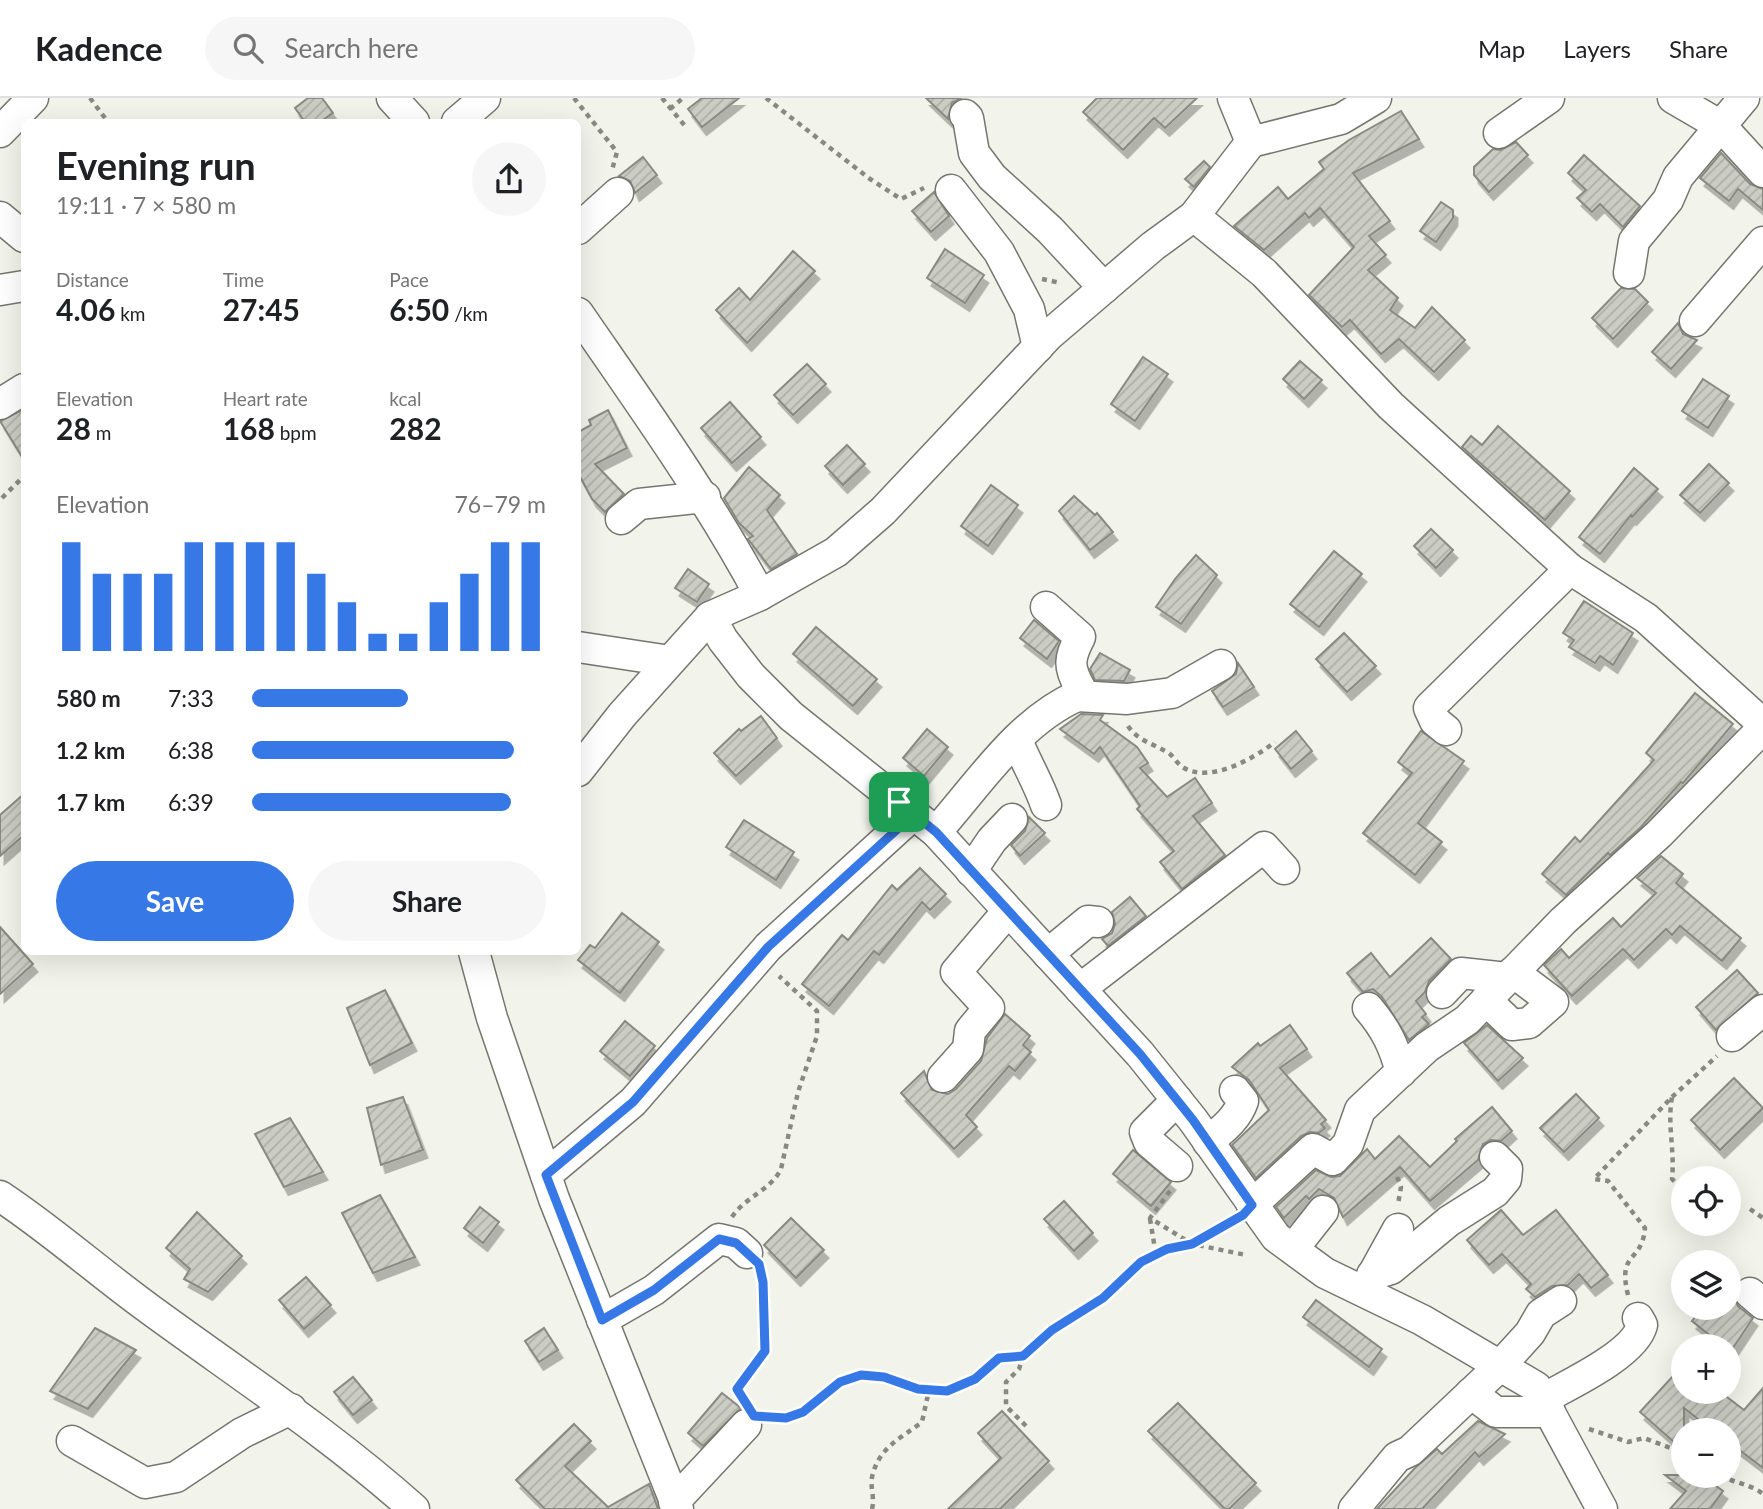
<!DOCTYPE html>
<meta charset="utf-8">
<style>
:root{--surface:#fff;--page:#f6f6f6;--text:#202124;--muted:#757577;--line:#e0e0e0;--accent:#3678e6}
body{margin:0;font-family:Lato,sans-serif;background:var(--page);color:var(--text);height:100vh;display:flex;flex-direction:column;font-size:26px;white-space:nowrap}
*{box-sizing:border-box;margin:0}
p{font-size:23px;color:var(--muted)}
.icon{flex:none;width:38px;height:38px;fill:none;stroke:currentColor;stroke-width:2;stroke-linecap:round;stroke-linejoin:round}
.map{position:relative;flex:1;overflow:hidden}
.details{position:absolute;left:21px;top:21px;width:560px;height:836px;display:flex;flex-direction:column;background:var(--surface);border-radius:10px;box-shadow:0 7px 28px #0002}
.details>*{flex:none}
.fabs{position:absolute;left:1671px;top:1068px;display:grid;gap:14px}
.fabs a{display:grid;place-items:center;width:70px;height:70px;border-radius:50%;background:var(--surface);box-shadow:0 7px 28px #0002;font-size:35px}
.pin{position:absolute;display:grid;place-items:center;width:60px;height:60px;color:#fff;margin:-30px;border-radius:14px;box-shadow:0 4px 10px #0006}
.round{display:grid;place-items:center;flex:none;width:74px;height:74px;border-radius:37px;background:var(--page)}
.head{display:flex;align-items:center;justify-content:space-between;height:119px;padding:0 35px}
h1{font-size:38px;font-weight:700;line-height:52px}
.stats{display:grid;grid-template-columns:repeat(3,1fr);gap:10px;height:119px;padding:7px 35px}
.stats div{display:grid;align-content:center}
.stats b{font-size:30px;font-weight:700}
.stats small{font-size:19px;font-weight:400}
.stats p{font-size:19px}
.chart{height:196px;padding:14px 35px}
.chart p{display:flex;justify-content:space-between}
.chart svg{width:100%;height:126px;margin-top:7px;stroke:var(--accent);stroke-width:6}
.action{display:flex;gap:14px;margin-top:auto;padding:14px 35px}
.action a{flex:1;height:80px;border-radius:42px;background:var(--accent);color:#fff;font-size:28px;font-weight:700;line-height:80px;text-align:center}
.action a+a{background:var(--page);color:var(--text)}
ul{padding:0 35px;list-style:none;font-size:23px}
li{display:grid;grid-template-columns:112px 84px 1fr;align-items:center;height:52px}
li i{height:18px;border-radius:9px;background:var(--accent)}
header{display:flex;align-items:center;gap:42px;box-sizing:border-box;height:98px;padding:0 35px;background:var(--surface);border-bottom:2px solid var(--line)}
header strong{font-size:33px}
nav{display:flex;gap:38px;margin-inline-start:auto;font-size:24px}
.search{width:490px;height:63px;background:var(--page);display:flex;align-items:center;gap:18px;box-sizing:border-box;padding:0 24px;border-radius:38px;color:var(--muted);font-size:26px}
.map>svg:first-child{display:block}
</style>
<header>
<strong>Kadence</strong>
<div class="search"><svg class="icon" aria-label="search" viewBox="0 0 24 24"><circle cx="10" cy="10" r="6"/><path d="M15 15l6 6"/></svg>Search here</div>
<nav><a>Map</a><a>Layers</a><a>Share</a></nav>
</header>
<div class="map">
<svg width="1763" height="1411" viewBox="0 0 1763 1411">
<defs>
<pattern id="building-hatch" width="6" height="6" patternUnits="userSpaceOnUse" patternTransform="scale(1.75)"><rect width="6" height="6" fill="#cbccc3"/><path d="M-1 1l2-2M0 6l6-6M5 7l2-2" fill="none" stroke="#aeafa7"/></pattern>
<filter id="shadow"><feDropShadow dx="4.5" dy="8" stdDeviation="0" flood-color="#0004"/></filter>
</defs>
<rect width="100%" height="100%" fill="#f2f3ea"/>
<g fill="url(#building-hatch)" stroke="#898a81" stroke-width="2" filter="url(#shadow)">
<polygon points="308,0 322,0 333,15 320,24 305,24 295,10"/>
<polygon points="702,0 739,0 702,29 688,11"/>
<polygon points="926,0 961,0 952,5 948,21"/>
<polygon points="1097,0 1197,0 1165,30 1154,20 1123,52 1083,14"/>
<polygon points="1401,13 1419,41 1353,75 1390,123 1369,138 1386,157 1368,172 1398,200 1390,212 1415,230 1432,209 1465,242 1434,274 1399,241 1381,256 1350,222 1342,229 1309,197 1354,149 1320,110 1309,120 1305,115 1264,152 1234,128 1278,89 1288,101 1324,71 1319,64 1349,42"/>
<polygon points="1516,44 1528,57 1489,94 1474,77 1474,69 1493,51 1501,52"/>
<polygon points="1721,55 1750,86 1763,91 1763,112 1738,91 1729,103 1700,80"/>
<polygon points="1584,57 1640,108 1623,129 1600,106 1592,114 1577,100 1586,92 1568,75"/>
<polygon points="643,59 657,77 635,95 630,83 619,78"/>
<polygon points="1204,63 1210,69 1194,89 1185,81"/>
<polygon points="934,94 949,118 931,134 912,113"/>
<polygon points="1441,104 1453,112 1453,120 1436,144 1420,133"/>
<polygon points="945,151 984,177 965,205 927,180"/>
<polygon points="793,153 815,173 747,245 716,212 739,190 750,202"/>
<polygon points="1621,190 1635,191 1648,204 1613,241 1592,220"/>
<polygon points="1678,225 1683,236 1697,242 1671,271 1652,254"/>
<polygon points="1143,259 1168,276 1135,323 1111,306"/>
<polygon points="1300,263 1322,282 1304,301 1283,281"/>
<polygon points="807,266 826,286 793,317 774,297"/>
<polygon points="1703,281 1729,298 1708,330 1682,313"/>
<polygon points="730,304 761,339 732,365 701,330"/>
<polygon points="24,311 24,362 0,323"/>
<polygon points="608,312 627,350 595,366 624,396 605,414 592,401 578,375 578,334 591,327 589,322"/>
<polygon points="1498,328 1570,393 1545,422 1462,349 1471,338 1482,347"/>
<polygon points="847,347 865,366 843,387 825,368"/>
<polygon points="1709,366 1729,385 1700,415 1680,397"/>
<polygon points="749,369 780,397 767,412 797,456 771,471 748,441 753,438 739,425 724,400"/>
<polygon points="1634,370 1658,391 1632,419 1631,417 1600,456 1579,439"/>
<polygon points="991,387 1018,407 988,448 961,428"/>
<polygon points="1074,398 1095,417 1097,415 1113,434 1090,452 1059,413"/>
<polygon points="1431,431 1453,452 1436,470 1414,448"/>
<polygon points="1334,453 1362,476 1319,529 1290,506"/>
<polygon points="1196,457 1217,477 1181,526 1156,509 1175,481"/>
<polygon points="688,471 709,486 697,504 675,490"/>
<polygon points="1584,503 1633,535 1613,567 1600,558 1595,565 1569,549 1574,542 1563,535"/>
<polygon points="1034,522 1059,543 1047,561 1020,540"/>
<polygon points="816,529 877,581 853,608 793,556"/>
<polygon points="1344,535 1376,568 1347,594 1316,561"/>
<polygon points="1100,555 1130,572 1124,583 1095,582 1090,571"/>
<polygon points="1238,565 1254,589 1223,609 1212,593 1236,576"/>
<polygon points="1695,595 1733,626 1683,685 1681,684 1640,730 1610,757 1608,755 1566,797 1542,776 1575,739 1580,744 1654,662 1646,655"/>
<polygon points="1081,616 1103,617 1100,622 1137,649 1148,665 1140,670 1167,699 1195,680 1212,705 1193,718 1225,757 1182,791 1160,764 1174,753 1137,711 1140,708 1100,649 1094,656 1060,631"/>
<polygon points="761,618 777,640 736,678 714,655 739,631 741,633"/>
<polygon points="927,631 948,649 924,678 903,660"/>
<polygon points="1296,633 1312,653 1291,671 1275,651"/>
<polygon points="1421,633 1464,663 1418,725 1442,744 1415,777 1363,735 1412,675 1398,664"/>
<polygon points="24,696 24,737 0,758 0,717"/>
<polygon points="1029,719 1045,735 1020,758 1011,747 1025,733"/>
<polygon points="744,722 794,754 776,782 726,749"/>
<polygon points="1661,758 1683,776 1676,785 1741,840 1722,863 1680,828 1672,837 1666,831 1634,862 1623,851 1572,898 1544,867 1561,851 1569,860 1613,820 1621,829 1656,795 1637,780"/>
<polygon points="920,770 946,796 930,812 922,804 879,857 874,853 829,908 802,886 842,837 848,842 892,787 897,792"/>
<polygon points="1130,799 1146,818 1108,848 1102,841 1112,835 1115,826 1112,814"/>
<polygon points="622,815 659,844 620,895 578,862 590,847 595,850"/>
<polygon points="0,829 33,866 0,896"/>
<polygon points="1431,840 1451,861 1429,883 1425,894 1416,903 1426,916 1422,919 1429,926 1409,942 1382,899 1373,891 1363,894 1347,875 1371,855 1390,879"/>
<polygon points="1737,872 1758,895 1716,932 1696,909"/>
<polygon points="385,892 412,945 370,967 347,910"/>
<polygon points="1005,916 1030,938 1023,947 1031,954 1015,973 1009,968 966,1017 977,1029 954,1051 901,995 924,973 932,992 948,996 956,991 981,963 987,940"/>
<polygon points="625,923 655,948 630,978 600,953"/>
<polygon points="1290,927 1307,951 1280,970 1326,1022 1321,1026 1325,1030 1319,1035 1310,1034 1301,1038 1256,1080 1232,1047 1269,1012 1249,982 1232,969 1258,945 1260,948"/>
<polygon points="1487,927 1523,960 1498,983 1464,945"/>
<polygon points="1734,980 1763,1010 1720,1052 1691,1022"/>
<polygon points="1576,996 1599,1020 1564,1054 1540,1030"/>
<polygon points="403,999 423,1052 381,1067 367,1010"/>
<polygon points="1492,1009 1512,1033 1501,1043 1491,1042 1483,1046 1478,1062 1430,1103 1400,1069 1343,1119 1334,1100 1319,1091 1309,1101 1306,1098 1284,1120 1276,1109 1316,1072 1331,1079 1340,1078 1367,1051 1375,1061 1399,1038 1430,1069 1457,1043 1455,1041"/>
<polygon points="290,1020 323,1074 284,1089 255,1036"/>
<polygon points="1133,1052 1171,1084 1151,1108 1113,1076"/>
<polygon points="380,1097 415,1159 373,1175 342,1115"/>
<polygon points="1064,1103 1093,1135 1074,1153 1044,1121"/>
<polygon points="480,1109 499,1124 483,1145 464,1130"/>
<polygon points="1501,1112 1523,1137 1556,1112 1608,1177 1591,1190 1579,1176 1568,1187 1552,1188 1535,1199 1526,1191 1531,1186 1502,1156 1489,1167 1467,1142"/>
<polygon points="197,1114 242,1158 208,1194 184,1181 190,1171 166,1150"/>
<polygon points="791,1120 824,1152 796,1180 764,1147"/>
<polygon points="306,1179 331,1207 304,1231 279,1202"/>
<polygon points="1729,1189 1738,1208 1753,1220 1733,1250 1723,1248 1692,1223 1703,1209 1729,1209"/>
<polygon points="1316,1202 1382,1251 1369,1269 1303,1219"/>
<polygon points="95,1230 136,1252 88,1311 50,1293"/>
<polygon points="544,1230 558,1252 539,1264 525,1243"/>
<polygon points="1684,1266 1684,1293 1719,1293 1744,1312 1763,1290 1763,1370 1729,1344 1729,1332 1712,1332 1684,1310 1684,1353 1640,1314"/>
<polygon points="353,1279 372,1302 353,1317 334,1294"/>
<polygon points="722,1295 741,1310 703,1348 688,1335"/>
<polygon points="1178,1305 1256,1385 1229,1411 1225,1411 1148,1333"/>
<polygon points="1002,1313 1049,1363 1000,1411 948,1411 1001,1360 978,1335"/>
<polygon points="1478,1323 1505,1336 1479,1359 1475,1354 1422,1411 1377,1411 1415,1370 1437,1351 1442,1356"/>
<polygon points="574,1326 591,1343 565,1368 608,1409 649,1386 658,1411 545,1411 516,1382"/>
<polygon points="1665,1377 1701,1377 1723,1393 1710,1411 1670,1411 1686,1393"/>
</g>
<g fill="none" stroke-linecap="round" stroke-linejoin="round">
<g stroke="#76766f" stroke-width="33">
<g id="street">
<polyline points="392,0 414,24"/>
<polyline points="1233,0 1251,44"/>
<polyline points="1673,0 1721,28 1763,74"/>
<polyline points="965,17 968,20 974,55 992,79 1050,132 1104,190"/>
<polyline points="457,24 485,0"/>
<polyline points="0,34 33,0"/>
<polyline points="1499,35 1549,0"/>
<polyline points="951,92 999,154 1029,211 1038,249"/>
<polyline points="1194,118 1264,175 1391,308 1570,471 1646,520 1763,626"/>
<polyline points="0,119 24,139"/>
<polyline points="578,131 618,95"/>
<polyline points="1629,175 1634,143 1668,102 1678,79 1744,0"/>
<polyline points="0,192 24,188"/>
<path d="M 578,215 C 642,308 706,397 760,497"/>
<polyline points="1695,223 1763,144"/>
<polyline points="0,306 24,291"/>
<polyline points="621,421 639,406 705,399"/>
<polyline points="710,519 723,542 751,578 791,618 936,734 1140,956 1193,1022 1276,1139 1325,1175 1422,1222 1536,1289 1602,1411"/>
<polyline points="578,549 670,563"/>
<polyline points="1077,598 1127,601 1172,595 1221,567"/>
<polyline points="1446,632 1435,623 1429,610 1570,471"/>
<path d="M 1017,642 C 1026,665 1038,684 1046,707"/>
<polyline points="578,673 622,617 710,519 760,497 836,454 883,413 1049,237 1153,148 1194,118 1251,44 1341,21 1376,0"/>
<path d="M 936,734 C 978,687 1018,624 1077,598 L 1080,590 C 1068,569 1069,560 1080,539 L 1046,509"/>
<polyline points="971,773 992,742 1012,721"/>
<polyline points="474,854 492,920 554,1101 678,1411"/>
<polyline points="1048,856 1088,823 1098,824"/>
<polyline points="1080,891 1264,749 1284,771"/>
<polyline points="1442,895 1461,875 1507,880"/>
<polyline points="1486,902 1512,927 1529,925 1553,904 1513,874"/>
<path d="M 1368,910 C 1386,931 1394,948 1401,974"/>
<polyline points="1732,938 1763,912"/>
<polyline points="943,979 968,951 970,933 989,910 956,874 1008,813"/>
<polyline points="1177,1002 1145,1034 1149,1044 1177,1068"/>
<path d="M 1208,1044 C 1222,1032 1237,1021 1243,1003 L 1235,993"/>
<polyline points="546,1077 633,1004 768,849 903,726 899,704"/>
<path d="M 0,1098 C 50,1131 95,1171 144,1207 C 235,1274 329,1335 414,1411"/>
<polyline points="1252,1107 1313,1051 1333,1062 1348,1046 1360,1012 1427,949 1467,922 1563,823 1659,736 1763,630"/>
<polyline points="1293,1151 1323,1113"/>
<polyline points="1372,1177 1391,1171 1449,1123 1495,1094 1506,1081 1507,1071 1495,1059"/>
<polyline points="1372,1178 1398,1131"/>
<polyline points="1750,1195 1763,1206"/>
<polyline points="602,1222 654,1192 719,1141 736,1145 747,1155"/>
<polyline points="1471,1295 1496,1314 1550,1314"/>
<path d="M 1543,1301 C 1570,1286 1635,1256 1642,1227 L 1638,1220"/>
<polyline points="72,1343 145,1385 176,1379 242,1335 291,1311"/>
<polyline points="674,1404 746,1327"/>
<polyline points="1354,1411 1397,1359 1410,1353 1500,1268 1530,1235 1541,1216 1561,1203"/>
</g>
</g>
<g stroke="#888983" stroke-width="4.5" stroke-dasharray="5 5" stroke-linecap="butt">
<polyline points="90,0 108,24"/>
<polyline points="574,0 617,54 612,72"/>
<polyline points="662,0 685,28"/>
<polyline points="766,0 870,81 901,101 924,90"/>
<polyline points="670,11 683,0"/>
<polyline points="1042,181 1061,185"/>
<polyline points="2,400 24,378"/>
<path d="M 1128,628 C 1138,643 1154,646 1169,655 C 1174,659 1178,667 1184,670 C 1211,685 1253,661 1275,644"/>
<polyline points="1672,999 1717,958"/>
<polyline points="1397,1079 1401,1089 1398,1106"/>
<polyline points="1170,1093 1150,1120 1192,1146 1246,1157"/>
<polyline points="1750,1111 1763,1120"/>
<path d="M 732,1119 C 745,1099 771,1092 781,1071 L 798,994 L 817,938 L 817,913 L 779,878"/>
<polyline points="1150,1121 1156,1157"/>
<path d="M 1628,1197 C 1617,1152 1642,1166 1645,1130 L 1608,1083 L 1594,1081 L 1672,999 C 1667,1027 1675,1052 1672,1081 L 1681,1090"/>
<polyline points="742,1303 737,1291 765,1253 766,1223 761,1176"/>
<path d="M 770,1319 C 813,1322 822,1284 859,1277 C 889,1272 917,1298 948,1293 C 971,1288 979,1270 997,1262 C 1004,1258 1015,1259 1023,1259"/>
<polyline points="1026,1328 1006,1308 1006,1284 1019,1271 1023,1259 1042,1241 1103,1200 1141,1164 1167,1151 1192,1146 1232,1122"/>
<polyline points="1589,1331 1628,1344 1644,1340 1684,1355"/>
<path d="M 1721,1377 C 1735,1386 1749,1385 1763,1396"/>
<path d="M 872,1411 C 875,1400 870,1389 872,1379 C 879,1349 900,1341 922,1324 L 929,1292"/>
</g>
<use href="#street" stroke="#fff" stroke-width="30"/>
</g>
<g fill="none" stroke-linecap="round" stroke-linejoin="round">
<g stroke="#fff" stroke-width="14">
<polygon id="route" points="899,704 936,734 1140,956 1193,1022 1252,1107 1243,1117 1192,1146 1167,1151 1141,1164 1103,1200 1052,1232 1023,1258 999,1260 975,1281 947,1293 918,1291 884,1279 861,1277 840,1284 803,1314 786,1320 754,1318 737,1291 765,1253 763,1184 759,1166 747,1155 736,1145 719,1141 654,1192 602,1222 546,1077 633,1004 768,849 903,726"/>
</g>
<use href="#route" stroke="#3678e6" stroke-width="9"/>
</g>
</svg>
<div class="fabs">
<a><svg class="icon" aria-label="locate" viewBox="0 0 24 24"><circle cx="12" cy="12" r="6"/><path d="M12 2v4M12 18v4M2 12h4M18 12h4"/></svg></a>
<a><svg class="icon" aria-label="layers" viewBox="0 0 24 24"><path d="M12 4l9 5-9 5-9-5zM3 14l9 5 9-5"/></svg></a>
<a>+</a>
<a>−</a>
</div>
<div class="pin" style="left:899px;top:704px;background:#1e9e55"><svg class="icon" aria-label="arrive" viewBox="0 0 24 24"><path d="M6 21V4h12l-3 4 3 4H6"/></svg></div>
<section class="details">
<div class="head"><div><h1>Evening run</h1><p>19:11 · 7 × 580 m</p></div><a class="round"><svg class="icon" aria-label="share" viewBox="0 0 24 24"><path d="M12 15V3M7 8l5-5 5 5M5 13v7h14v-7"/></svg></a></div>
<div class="stats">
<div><p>Distance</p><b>4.06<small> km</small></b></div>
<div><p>Time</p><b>27:45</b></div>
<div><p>Pace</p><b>6:50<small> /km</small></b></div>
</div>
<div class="stats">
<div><p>Elevation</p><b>28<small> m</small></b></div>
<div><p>Heart rate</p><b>168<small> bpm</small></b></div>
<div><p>kcal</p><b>282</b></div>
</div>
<div class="chart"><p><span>Elevation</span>76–79 m</p>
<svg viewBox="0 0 160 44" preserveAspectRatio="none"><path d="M5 44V6M15 44V17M25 44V17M35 44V17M45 44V6M55 44V6M65 44V6M75 44V6M85 44V17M95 44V27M105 44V38M115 44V38M125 44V27M135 44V17M145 44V6M155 44V6"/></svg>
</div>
<ul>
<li><b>580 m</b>7:33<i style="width:53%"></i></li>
<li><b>1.2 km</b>6:38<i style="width:89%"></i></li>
<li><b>1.7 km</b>6:39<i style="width:88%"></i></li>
</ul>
<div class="action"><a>Save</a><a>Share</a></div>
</section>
</div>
